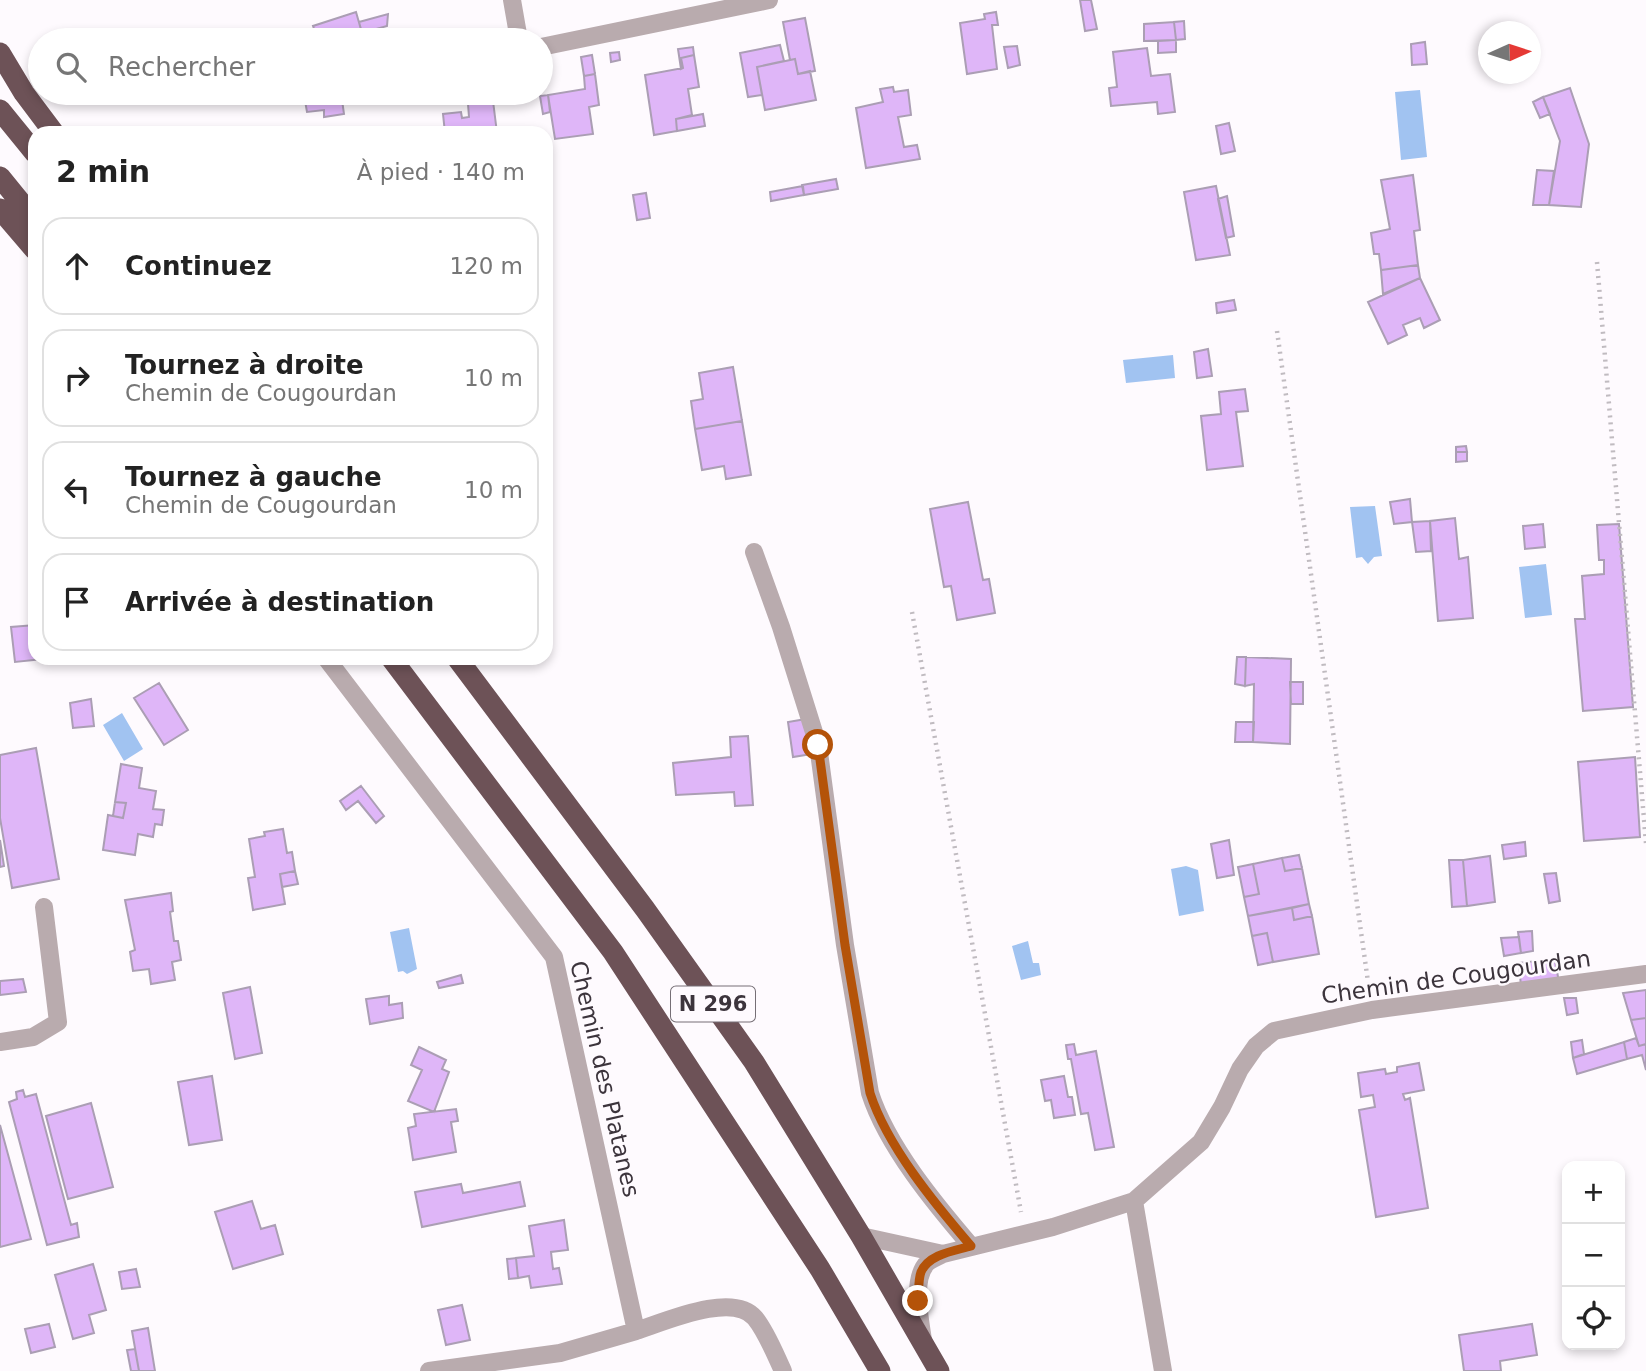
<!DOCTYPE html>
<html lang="fr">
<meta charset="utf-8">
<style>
body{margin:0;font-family:"DejaVu Sans",sans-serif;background:#f6f6f6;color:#222}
.controls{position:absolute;right:21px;bottom:21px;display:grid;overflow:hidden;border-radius:14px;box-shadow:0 4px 10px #0003}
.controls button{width:63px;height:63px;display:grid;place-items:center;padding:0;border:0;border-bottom:2px solid #e0e0e0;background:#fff;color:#222;font:35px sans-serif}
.compass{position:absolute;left:1478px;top:21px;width:63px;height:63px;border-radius:50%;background:#fff;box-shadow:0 4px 10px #0003;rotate:87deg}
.stop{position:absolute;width:21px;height:21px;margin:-16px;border:5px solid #b45309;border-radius:50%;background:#fff}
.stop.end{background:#b45309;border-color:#fff;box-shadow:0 2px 7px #0008}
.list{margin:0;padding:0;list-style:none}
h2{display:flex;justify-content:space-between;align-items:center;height:91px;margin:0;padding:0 28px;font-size:30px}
h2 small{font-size:23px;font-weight:400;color:#767676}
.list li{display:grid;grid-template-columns:46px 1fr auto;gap:21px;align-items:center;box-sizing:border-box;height:98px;margin:0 14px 14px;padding:0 14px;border:2px solid #e0e0e0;border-radius:21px}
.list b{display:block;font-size:26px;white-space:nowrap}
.list p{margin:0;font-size:23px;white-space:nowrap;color:#767676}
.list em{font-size:23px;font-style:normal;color:#767676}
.icon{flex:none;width:38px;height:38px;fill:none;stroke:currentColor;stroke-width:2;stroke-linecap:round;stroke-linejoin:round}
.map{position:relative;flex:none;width:1646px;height:1371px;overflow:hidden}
.search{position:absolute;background:#fff;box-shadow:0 4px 10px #0003;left:28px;top:28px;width:525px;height:77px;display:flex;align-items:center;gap:18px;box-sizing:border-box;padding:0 24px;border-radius:38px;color:#767676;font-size:26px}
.panel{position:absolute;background:#fff;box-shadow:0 4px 10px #0003;left:28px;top:126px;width:525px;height:539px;border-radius:21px}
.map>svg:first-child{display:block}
.water{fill:#a1c3f1}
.building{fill:#dfb6f8;stroke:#ab9eb4;stroke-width:2}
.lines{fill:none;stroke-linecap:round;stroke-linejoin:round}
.path{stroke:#c0bbc0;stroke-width:4.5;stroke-dasharray:2 5;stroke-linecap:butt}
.minor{stroke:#b9abae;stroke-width:18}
.highway{stroke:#6d5257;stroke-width:21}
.route{stroke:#b45309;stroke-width:9}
.labels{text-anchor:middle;stroke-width:5;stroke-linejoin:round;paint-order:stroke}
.shield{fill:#fefafe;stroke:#766f76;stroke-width:2}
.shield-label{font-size:21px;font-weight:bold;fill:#3c343c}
.street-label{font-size:23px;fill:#3c343c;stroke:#fefafe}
</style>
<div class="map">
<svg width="1646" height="1371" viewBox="0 0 1646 1371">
<rect width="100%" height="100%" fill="#fefafe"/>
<path class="water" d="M1420,90L1427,157L1401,160L1395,92Z
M1173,355L1175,378L1126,383L1123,360Z
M1375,506L1382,556L1374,557L1368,564L1362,557L1356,558L1350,507Z
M1546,564L1552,615L1525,618L1519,567Z
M122,713L143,749L124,761L103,725Z
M1186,866L1198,870L1204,911L1179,916L1171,869Z
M409,928L417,969L407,974L403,971L398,972L390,932Z
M1028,941L1033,963H1039L1041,975L1021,980L1012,946Z"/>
<path class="building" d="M1080,0H1091L1097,29L1085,31Z
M356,12L362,33L340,40H318L313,26Z
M996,12L998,25H992L997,69L967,74L960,23L985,19L984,14Z
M388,14L387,26L362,33L359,22Z
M805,18L815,71L798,74L795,59L790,60L783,22Z
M1184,21L1185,39L1176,40L1174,22Z
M1174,22L1176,40L1144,41V24Z
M1176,40V52L1158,53V41Z
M1425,42L1427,64L1412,65L1411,44Z
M780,45L784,61L757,67L762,95L748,97L740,53Z
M1017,46L1020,65L1008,68L1004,47Z
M693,47L694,55L681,58L683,68L681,69L678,49Z
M1147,48L1151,76L1170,74L1175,112L1158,114L1157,102L1111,106L1109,88L1117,87L1113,52Z
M619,52L620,60L611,62L610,53Z
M592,55L595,74L584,76L581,57Z
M694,55L699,87L688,89L692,115L676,119L677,131L654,135L645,75L683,68L681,58Z
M795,59L798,74L810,71L816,100L765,110L757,67Z
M595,74L599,105L589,107L593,134L555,139L548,95L585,89L584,76Z
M893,87L894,92L908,90L911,115L898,117L904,147L917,145L920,159L866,168L856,108L883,102L880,89Z
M1570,88L1589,144L1581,207L1549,205L1560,141L1543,97Z
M321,93H341L344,114L324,117V110L307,112L304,95Z
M480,93H492L497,133H445L443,114L461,112L462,118L469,117L468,104L481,103Z
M548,95L550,112L543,114L540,96Z
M1543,97L1550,114L1540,118L1533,102Z
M703,114L705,126L677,131L676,119Z
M1229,123L1235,151L1221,154L1216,126Z
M350,129L351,133H324V131Z
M1537,170L1554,171L1549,205H1533Z
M1413,175L1420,230L1414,231L1418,265L1381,270L1379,254H1374L1371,233L1390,229L1381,180Z
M836,179L838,189L804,195L802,185Z
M803,186L804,195L771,201L770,192Z
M1216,186L1230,255L1196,260L1184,192Z
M646,193L650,218L637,220L633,195Z
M1227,196L1234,236L1226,238L1218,199Z
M1418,265L1420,278L1383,294L1381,270Z
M1420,278L1440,320L1424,328L1420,318L1403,325L1407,335L1388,344L1368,302Z
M1234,300L1236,310L1217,313L1216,303Z
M1208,349L1212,376L1197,378L1194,352Z
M733,367L742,421L695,429L691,401L703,399L699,373Z
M1245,389L1248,411L1236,412L1243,466L1207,470L1201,416L1221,414L1219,392Z
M742,421L751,475L726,479L724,466L702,470L695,429Z
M1466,446L1467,452H1456V447Z
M1456,452H1467V461L1456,462Z
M1410,499L1412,522L1394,524L1390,502Z
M968,502L983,580L989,579L995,613L957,620L951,586L944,587L930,509Z
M1455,518L1459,559L1468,557L1473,618L1438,621L1430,521Z
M1430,521L1431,551L1416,552L1412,522Z
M1543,524L1545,547L1525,549L1523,526Z
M1619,524L1633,707L1583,711L1575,619H1585L1582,576L1604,574V560H1599L1597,525Z
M35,625V658H53L15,662L11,627Z
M1237,657H1246L1245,686L1235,684Z
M1246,657L1291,659L1290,744L1253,742L1254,684L1245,686Z
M1290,682H1303V704H1291Z
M159,683L188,730L164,745L134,698Z
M91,699L94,726L73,728L70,703Z
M806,719L812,754L793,757L788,722Z
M1236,722H1254L1253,742H1235Z
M748,736L753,805L735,806L734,792L676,795L673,763L731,757L730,737Z
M36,748L59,879L12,888L0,818V755Z
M1635,757L1640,837L1584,841L1578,762Z
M121,764L142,768L139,788L156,791L153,809L164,810L162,825L155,824L153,837L138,834L135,855L103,850L108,815L123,818L126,803L115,802Z
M361,786L384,816L376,823L358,801L346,810L340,801Z
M115,802L126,803L123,818L113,816Z
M283,829L287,853L292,852L295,871L280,874L285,904L253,910L248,878L255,877L249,839L265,836L264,832Z
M0,840L4,866L0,867Z
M1229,840L1234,875L1217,878L1211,844Z
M1525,842L1526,856L1504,859L1502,845Z
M1299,855L1302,868L1285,871L1282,858Z
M1490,856L1495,902L1467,906L1463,860Z
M1282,858L1285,871L1302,868L1309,904L1248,916L1244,897L1259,894L1253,864Z
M1449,860H1463L1467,906L1452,907Z
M1253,864L1259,894L1244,897L1238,867Z
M295,871L298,884L282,887L280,874Z
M1556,873L1560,901L1549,903L1544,874Z
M171,893L173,911L170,912L174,941H178L181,960L172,962L175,980L151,984L149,969L133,971L130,952L135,950L125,900Z
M1309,904L1312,916L1294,920L1292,908Z
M1292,908L1294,920L1312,916L1319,954L1273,962L1267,933L1252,936L1248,916Z
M1532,931L1533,951L1521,953L1518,932Z
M1267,933L1273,962L1258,965L1252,936Z
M1519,937L1521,953L1504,956L1501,938Z
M1555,959L1558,977L1551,984L1521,987L1519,963Z
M461,975L463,983L439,988L437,982Z
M23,979L26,992L0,995V981Z
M250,987L262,1053L235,1059L223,993Z
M1646,990V1018L1631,1020L1623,993Z
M389,996V1005L402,1003L403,1018L370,1024L366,999Z
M1564,998H1576L1578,1013L1567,1015Z
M1646,1018V1044L1639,1046L1631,1020Z
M1636,1038L1639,1046L1646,1044V1070L1642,1055L1627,1059L1624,1042Z
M1582,1040L1584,1054L1573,1058L1571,1042Z
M1624,1042L1627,1059L1577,1074L1573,1058Z
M1074,1044L1076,1055L1096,1051L1114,1147L1095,1150L1088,1113L1081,1114L1071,1059H1068L1066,1045Z
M419,1047L446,1060L442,1069L449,1072L434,1112L408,1101L422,1070L411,1065Z
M1419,1063L1424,1090L1403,1094L1405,1100L1410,1098L1428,1208L1376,1217L1359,1110L1375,1107L1373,1095L1361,1097L1358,1073L1385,1069L1386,1074L1397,1072V1067Z
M212,1076L222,1140L189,1145L178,1082Z
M1064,1076L1068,1097H1072L1075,1115L1054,1118L1051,1100L1045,1101L1041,1080Z
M23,1090L25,1097L36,1094L71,1225L77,1223L79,1237L47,1245L9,1102L17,1099L16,1092Z
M91,1103L113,1187L68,1199L46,1116Z
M456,1109L458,1121L451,1122L456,1152L413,1160L408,1128L416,1126L414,1114Z
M0,1125L31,1239L0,1247Z
M520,1182L525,1206L422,1227L415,1192L461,1184L463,1193Z
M252,1201L261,1229L275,1225L283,1254L233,1269L215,1212Z
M564,1220L568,1250L551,1252L553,1269L559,1268L562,1284L531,1288L529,1276L518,1278L516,1258L534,1256L529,1226Z
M516,1258L518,1278L509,1279L507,1259Z
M93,1264L106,1310L89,1315L94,1333L73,1339L55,1275Z
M136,1269L140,1287L122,1289L119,1272Z
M462,1305L470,1340L446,1345L438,1310Z
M49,1324L55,1347L31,1353L25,1329Z
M1532,1324L1537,1355L1500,1361L1501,1371H1464L1459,1335Z
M148,1328L155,1371H139L132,1331Z
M135,1349L139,1371H131L127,1350Z"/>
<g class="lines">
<path class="path" d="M1597,262L1646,843
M1277,331L1369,989
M912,612L1021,1212"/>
<path class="minor" d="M512,0L519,40
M541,47L769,0
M754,552L781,627L818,745L845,945L870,1093C887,1146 935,1204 971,1246
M326,658L554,957L636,1331L560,1353L429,1371
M0,1042L33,1037L58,1022L44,907
M1134,1201L1163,1371
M861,1236L943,1254
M636,1331C664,1322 733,1291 755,1318C767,1333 775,1354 783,1371
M923,1340C920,1319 911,1278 928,1262C932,1259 939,1256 943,1254L1053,1227L1134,1201L1201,1142L1222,1107L1240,1069L1256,1046L1274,1031L1372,1010L1646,974"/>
<path class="highway" d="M0,53L24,93L54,133
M0,110L35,153
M0,177L35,220
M0,209L35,250
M391,658L613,952L820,1269L880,1371
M457,658L645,909L754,1062L861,1236L939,1371"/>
</g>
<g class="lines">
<path class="route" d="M818,745L845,945L870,1093C887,1146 935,1204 971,1246C954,1251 929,1254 921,1272C918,1280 919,1292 918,1301"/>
</g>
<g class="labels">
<rect class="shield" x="671" y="986.5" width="84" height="35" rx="5"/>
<g class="shield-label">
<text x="713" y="1011">N 296</text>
</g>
<g class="street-label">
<text transform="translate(1456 977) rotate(-8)" y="8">Chemin de Cougourdan</text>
<text transform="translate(605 1079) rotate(77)" y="8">Chemin des Platanes</text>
</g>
</g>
</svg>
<div class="controls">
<button>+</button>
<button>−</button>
<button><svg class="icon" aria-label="locate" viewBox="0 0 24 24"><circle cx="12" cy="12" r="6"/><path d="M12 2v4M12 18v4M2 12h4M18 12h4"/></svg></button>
</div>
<svg class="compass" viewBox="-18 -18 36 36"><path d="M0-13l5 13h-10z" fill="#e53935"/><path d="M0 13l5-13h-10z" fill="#767676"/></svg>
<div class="stop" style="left:818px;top:745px"></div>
<div class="stop end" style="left:918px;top:1301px"></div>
<div class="search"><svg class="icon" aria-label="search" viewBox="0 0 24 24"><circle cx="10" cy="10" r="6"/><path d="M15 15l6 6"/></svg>Rechercher</div>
<section class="panel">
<h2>2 min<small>À pied · 140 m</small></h2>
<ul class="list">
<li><svg class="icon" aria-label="ahead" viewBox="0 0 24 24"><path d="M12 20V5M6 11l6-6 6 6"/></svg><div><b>Continuez</b></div><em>120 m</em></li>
<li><svg class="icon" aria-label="right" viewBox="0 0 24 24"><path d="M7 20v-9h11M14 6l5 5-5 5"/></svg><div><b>Tournez à droite</b><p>Chemin de Cougourdan</p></div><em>10 m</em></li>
<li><svg class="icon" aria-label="left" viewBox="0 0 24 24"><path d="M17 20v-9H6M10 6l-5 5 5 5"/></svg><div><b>Tournez à gauche</b><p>Chemin de Cougourdan</p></div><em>10 m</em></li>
<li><svg class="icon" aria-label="arrive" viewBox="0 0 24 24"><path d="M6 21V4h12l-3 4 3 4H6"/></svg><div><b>Arrivée à destination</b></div></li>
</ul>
</section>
</div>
